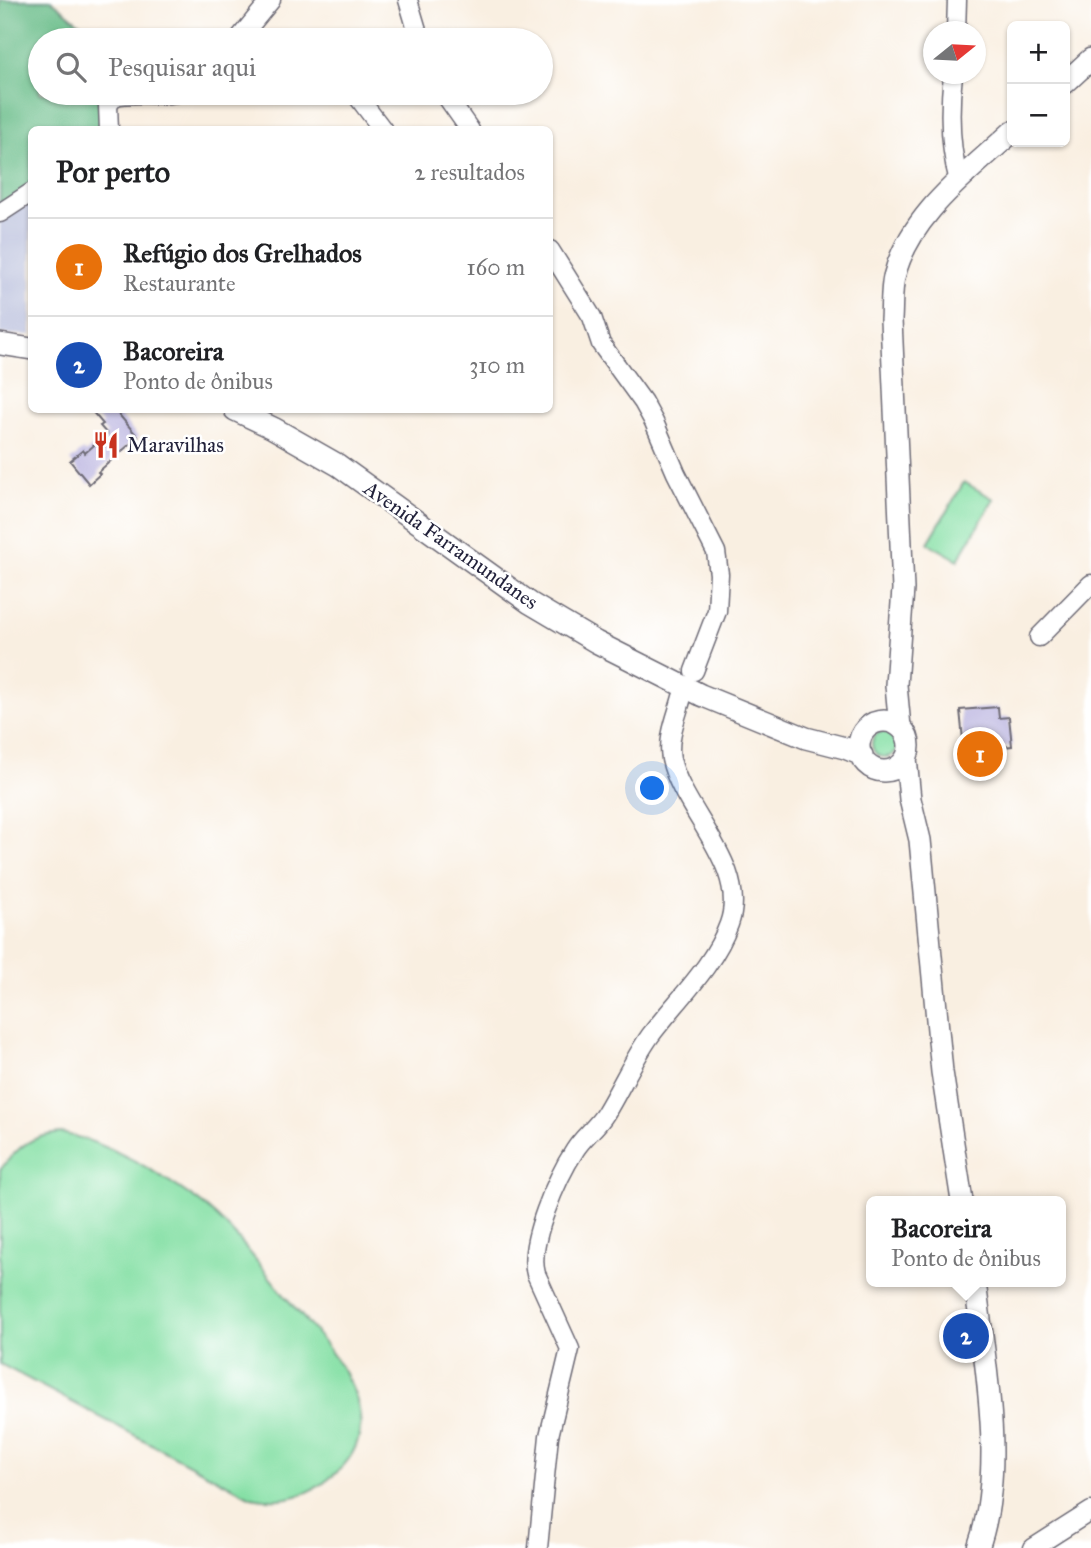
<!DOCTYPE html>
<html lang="pt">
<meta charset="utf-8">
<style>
body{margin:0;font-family:"IM FELL Great Primer",serif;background:#f2f2f2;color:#202124}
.controls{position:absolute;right:21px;top:21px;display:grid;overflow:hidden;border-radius:10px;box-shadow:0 2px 5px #0004}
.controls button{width:63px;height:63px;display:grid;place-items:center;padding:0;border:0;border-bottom:2px solid #e0e0e0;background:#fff;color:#202124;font:35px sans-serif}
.compass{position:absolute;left:923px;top:21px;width:63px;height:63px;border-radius:50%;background:#fff;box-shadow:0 2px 5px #0004;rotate:72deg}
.you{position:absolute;left:653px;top:789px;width:24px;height:24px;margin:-18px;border:5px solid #fff;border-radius:50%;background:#1a73e8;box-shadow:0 0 0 10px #1a73e833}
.badge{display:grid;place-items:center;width:46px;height:46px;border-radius:50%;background:#c8321e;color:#fff;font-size:23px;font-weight:700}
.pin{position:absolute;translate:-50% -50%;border:4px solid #fff;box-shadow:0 2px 7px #0006}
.popup{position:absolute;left:866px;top:1196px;width:200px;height:91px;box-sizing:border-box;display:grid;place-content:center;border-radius:10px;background:#fff;filter:drop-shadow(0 2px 5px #0005);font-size:23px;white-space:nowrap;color:#757577}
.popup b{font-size:26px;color:#202124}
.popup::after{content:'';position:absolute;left:50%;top:100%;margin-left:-14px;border:14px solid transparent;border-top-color:#fff}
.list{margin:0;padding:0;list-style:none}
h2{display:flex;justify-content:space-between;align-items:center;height:91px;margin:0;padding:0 28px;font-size:30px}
h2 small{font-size:23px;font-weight:400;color:#757577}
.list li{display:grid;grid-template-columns:46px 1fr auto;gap:21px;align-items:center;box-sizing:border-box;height:98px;padding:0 28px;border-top:2px solid #e0e0e0}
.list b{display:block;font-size:26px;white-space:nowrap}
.list p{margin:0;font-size:23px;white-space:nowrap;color:#757577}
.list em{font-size:23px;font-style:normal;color:#757577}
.icon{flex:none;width:38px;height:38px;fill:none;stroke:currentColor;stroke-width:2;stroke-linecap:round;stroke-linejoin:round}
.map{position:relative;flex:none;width:1091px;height:1548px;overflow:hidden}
.search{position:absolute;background:#fff;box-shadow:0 2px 5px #0004;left:28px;top:28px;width:525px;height:77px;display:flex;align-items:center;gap:18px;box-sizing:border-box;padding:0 24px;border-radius:38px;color:#757577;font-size:26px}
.panel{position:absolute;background:#fff;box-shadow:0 2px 5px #0004;left:28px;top:126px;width:525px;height:287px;border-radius:10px}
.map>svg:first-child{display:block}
.industrial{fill:#bdc3de}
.green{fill:#86e0a6;stroke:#548170;stroke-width:2}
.forest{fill:#6cbe8b;stroke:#477063;stroke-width:2}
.building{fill:#bbb5e0}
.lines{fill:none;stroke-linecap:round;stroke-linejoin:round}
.minor-casing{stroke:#6d6a75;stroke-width:21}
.major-casing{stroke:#6d6a75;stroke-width:24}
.minor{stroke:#fff;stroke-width:18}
.major{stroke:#fff;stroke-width:21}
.labels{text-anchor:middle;stroke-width:5;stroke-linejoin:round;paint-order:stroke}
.poi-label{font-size:21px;fill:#22223b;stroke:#fff;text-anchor:start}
.street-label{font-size:21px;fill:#22223b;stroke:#fff}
</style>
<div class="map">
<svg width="1091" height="1548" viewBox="0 0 1091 1548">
<rect width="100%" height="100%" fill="#fff"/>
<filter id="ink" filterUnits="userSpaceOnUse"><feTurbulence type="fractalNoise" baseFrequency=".0143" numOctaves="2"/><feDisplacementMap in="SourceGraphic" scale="14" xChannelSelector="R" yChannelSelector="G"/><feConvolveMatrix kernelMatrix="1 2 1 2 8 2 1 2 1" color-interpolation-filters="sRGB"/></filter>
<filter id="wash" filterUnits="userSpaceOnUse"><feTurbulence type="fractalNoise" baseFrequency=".00686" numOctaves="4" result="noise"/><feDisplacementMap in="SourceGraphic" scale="28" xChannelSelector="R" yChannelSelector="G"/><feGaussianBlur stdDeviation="1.57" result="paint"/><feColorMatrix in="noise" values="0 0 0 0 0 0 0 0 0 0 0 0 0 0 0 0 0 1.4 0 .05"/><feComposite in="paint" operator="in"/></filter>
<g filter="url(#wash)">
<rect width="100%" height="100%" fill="#f9efe1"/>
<path class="industrial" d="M31,198V335L0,334V219Z"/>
<path class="green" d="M964,482L994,499L958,560L928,543Z
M872 744a13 13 0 1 1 26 0a13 13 0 1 1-26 0Z
M61,1133C111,1143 157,1172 198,1201C233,1227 257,1262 284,1295C325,1344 404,1421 330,1478C307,1497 280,1503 251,1497L0,1364V1170C19,1146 30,1136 61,1133Z"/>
<path class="forest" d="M0,0H51L98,38V40H40V93H106L100,108L103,129L32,130L31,186L0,208Z"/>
<g id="blocks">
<path class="building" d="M91,410H115L138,437L98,472L100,474L89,484L70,461L83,450L85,453L107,434L100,426L103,424Z
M998,707L999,718L1009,717L1012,746L1002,747L1003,756L965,760L960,710Z"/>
</g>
</g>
<g filter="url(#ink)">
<use href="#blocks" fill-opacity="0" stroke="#6d6a75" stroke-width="2"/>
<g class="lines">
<defs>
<path id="minor" d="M408,0L420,40
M956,32L957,0
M238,40L271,0
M953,74C949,110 949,146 959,181
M355,93L383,130
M444,93L470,130
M109,130L108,105L115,96C136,91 156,97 177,93
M0,213L32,192
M550,250L592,317L601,344L643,402L654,422L676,473L716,552L719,574L717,611L694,671
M1039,637L1091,584
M538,1548L549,1436L570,1349L536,1274C527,1244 558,1176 575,1150C583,1137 597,1127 605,1114C621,1088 633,1060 650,1036C677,1000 714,966 729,924C750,867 682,811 671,759C667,738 677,716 682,697
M1033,1548L1091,1511"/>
<path id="major" d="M1065,83L1091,59
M0,344L32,349
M235,410L273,428L338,465L530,603L596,642L701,695L806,738L845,748L862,755
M859 746a25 25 0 1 1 50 0a25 25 0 1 1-50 0Z
M900,727L896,685L903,589L891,320C892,306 891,290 894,277C909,215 968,173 1012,132
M906,758L910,799L920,840L942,1072L962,1201
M975,1282C985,1363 1006,1470 978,1548"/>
</defs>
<use href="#minor" class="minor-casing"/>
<use href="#major" class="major-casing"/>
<use href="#minor" class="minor"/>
<use href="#major" class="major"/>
</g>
</g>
<defs>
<symbol id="restaurant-bare" viewBox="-9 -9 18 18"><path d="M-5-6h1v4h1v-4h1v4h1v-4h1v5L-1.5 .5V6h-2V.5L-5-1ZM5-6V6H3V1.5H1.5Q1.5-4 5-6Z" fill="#c8321e" stroke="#fff" stroke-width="2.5" paint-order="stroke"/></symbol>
</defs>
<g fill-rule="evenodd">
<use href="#restaurant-bare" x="87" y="426" width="38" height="38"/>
</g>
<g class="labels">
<g class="poi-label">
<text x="127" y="452">Maravilhas</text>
</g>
<g class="street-label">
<text transform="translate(451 545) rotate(35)" y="7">Avenida Farramundanes</text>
</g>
</g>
</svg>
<div class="controls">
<button>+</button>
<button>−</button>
</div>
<svg class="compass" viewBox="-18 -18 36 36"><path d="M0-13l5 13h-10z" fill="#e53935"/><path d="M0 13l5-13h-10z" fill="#757577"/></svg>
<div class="you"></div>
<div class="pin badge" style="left:980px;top:754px;background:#e8710a">1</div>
<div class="pin badge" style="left:966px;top:1336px;background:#1a4fb4">2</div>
<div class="popup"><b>Bacoreira</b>Ponto de ônibus</div>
<div class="search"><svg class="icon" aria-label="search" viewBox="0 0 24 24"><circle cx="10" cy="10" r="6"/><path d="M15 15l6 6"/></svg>Pesquisar aqui</div>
<section class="panel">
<h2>Por perto<small>2 resultados</small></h2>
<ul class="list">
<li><span class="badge" style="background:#e8710a">1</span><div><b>Refúgio dos Grelhados</b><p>Restaurante</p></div><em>160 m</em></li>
<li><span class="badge" style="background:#1a4fb4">2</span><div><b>Bacoreira</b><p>Ponto de ônibus</p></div><em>310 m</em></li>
</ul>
</section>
</div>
